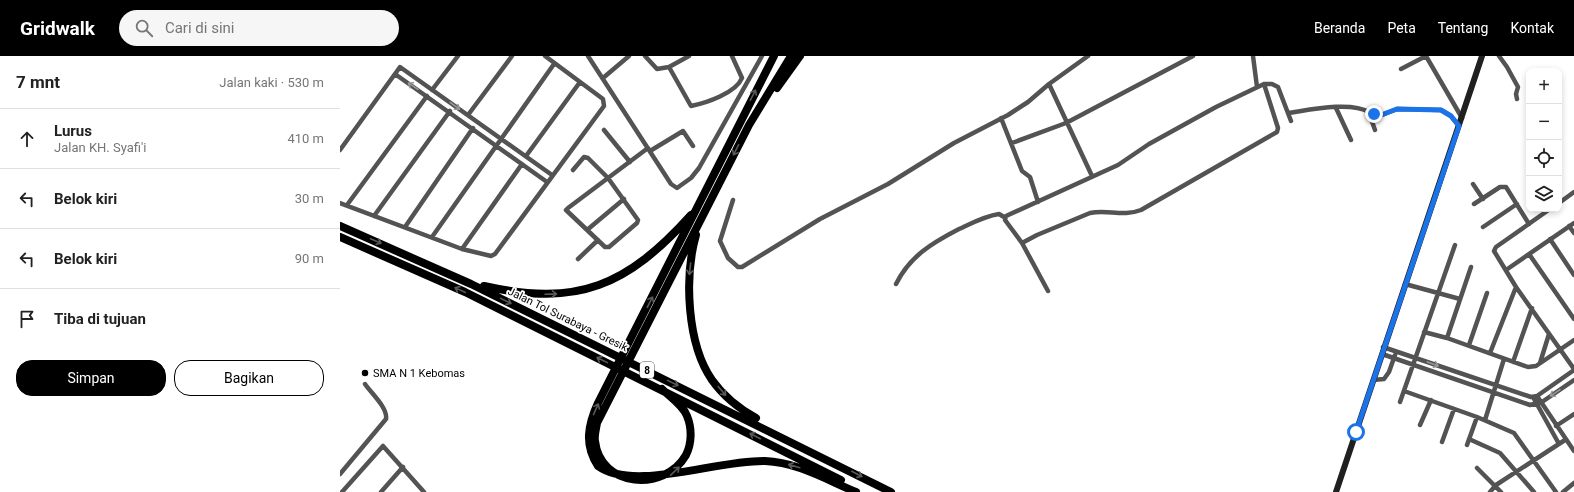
<!DOCTYPE html>
<html lang="id">
<meta charset="utf-8">
<style>
body{margin:0;font-family:Roboto,sans-serif;background:#f6f6f6;color:#222}
.controls{position:absolute;right:12px;top:12px;display:grid;overflow:hidden;border-radius:8px;box-shadow:0 2px 6px #0003}
.controls button{width:36px;height:36px;display:grid;place-items:center;padding:0;border:0;border-bottom:1px solid #e0e0e0;background:#fff;color:#222;font:20px sans-serif}
.stop{position:absolute;width:12px;height:12px;margin:-9px;border:3px solid #1a73e8;border-radius:50%;background:#fff}
.stop.end{background:#1a73e8;border-color:#fff;box-shadow:0 1px 4px #0008}
.list{margin:0;padding:0;list-style:none}
h2{display:flex;justify-content:space-between;align-items:center;height:52px;margin:0;padding:0 16px;font-size:17px}
h2 small{font-size:13px;font-weight:400;color:#767676}
.list li{display:grid;grid-template-columns:26px 1fr auto;gap:12px;align-items:center;box-sizing:border-box;height:60px;padding:0 16px;border-top:1px solid #e0e0e0}
.list b{display:block;font-size:15px;white-space:nowrap}
.list p{margin:0;font-size:13px;white-space:nowrap;color:#767676}
.list em{font-size:13px;font-style:normal;color:#767676}
.actions{display:flex;gap:8px;padding:12px 16px}
.actions a{flex:1;padding:9px 0;border:1px solid #000;border-radius:16px;text-align:center;font-size:14px;color:#000}
.actions .main{background:#000;color:#fff}
.icon{flex:none;width:22px;height:22px;fill:none;stroke:currentColor;stroke-width:2;stroke-linecap:round;stroke-linejoin:round}
.map{position:relative;flex:none;width:1234px;height:436px;overflow:hidden}
header{display:flex;align-items:center;gap:24px;box-sizing:border-box;height:56px;padding:0 20px;background:#000;color:#fff}
header strong{font-size:19px}
nav{display:flex;gap:22px;margin-inline-start:auto;font-size:14px}
.search{width:280px;height:36px;background:#f6f6f6;display:flex;align-items:center;gap:10px;box-sizing:border-box;padding:0 14px;border-radius:22px;color:#767676;font-size:15px}
main{display:flex}
aside{flex:1;background:#fff}
.map>svg:first-child{display:block}
.lines{fill:none;stroke-linecap:round;stroke-linejoin:round}
.street{stroke:#535353;stroke-width:4.5}
.secondary{stroke:#202020;stroke-width:6}
.highway{stroke:#000;stroke-width:8}
.oneway{stroke:#989898}
.oneway2{stroke:#595959}
.route{stroke:#1a73e8;stroke-width:5}
.poi-dot{fill:#000;stroke:#fff;stroke-width:1.5}
.labels{text-anchor:middle;stroke-width:3.5;stroke-linejoin:round;paint-order:stroke}
.shield{fill:#fff;stroke:#4c4c4c;stroke-width:1}
.shield-label{font-size:10px;font-weight:bold;fill:#000}
.street-label{font-size:11px;fill:#000;stroke:#fff}
.poi-label{font-size:11px;fill:#000;stroke:#fff;text-anchor:start}
</style>
<header>
<strong>Gridwalk</strong>
<div class="search"><svg class="icon" aria-label="search" viewBox="0 0 24 24"><circle cx="10" cy="10" r="6"/><path d="M15 15l6 6"/></svg>Cari di sini</div>
<nav><a>Beranda</a><a>Peta</a><a>Tentang</a><a>Kontak</a></nav>
</header>
<main>
<aside>
<h2>7 mnt<small>Jalan kaki · 530 m</small></h2>
<ul class="list">
<li><svg class="icon" aria-label="ahead" viewBox="0 0 24 24"><path d="M12 20V5M6 11l6-6 6 6"/></svg><div><b>Lurus</b><p>Jalan KH. Syafi'i</p></div><em>410 m</em></li>
<li><svg class="icon" aria-label="left" viewBox="0 0 24 24"><path d="M17 20v-9H6M10 6l-5 5 5 5"/></svg><div><b>Belok kiri</b></div><em>30 m</em></li>
<li><svg class="icon" aria-label="left" viewBox="0 0 24 24"><path d="M17 20v-9H6M10 6l-5 5 5 5"/></svg><div><b>Belok kiri</b></div><em>90 m</em></li>
<li><svg class="icon" aria-label="arrive" viewBox="0 0 24 24"><path d="M6 21V4h12l-3 4 3 4H6"/></svg><div><b>Tiba di tujuan</b></div></li>
</ul>
<div class="actions"><a class="main">Simpan</a><a>Bagikan</a></div>
</aside>
<div class="map">
<svg width="1234" height="436" viewBox="0 0 1234 436">
<rect width="100%" height="100%" fill="#fff"/>
<g class="lines">
<path class="street" d="M248,0L331,128L337,132L351,122L359,112L422,0
M305,0L317,13L329,11L351,50C366,47 396,37 402,22L392,0
M913,0L917,31
M1086,0L1122,62
M1159,0L1167,11L1178,31L1176,38L1177,43
M329,11L349,0
M1061,13L1086,0
M55,18L207,126
M263,22L289,0
M709,28L748,0
M92,34L118,0
M996,52L1011,84
M1028 58a3 3 0 1 1 6 0a3 3 0 1 1-6 0Z
M948,57C969,54 1010,45 1029,56
M1034,58L1042,59L1057,53L1101,54L1111,60L1119,70
M128,59L172,0
M1030,60L1035,74
M661,62L682,115L690,121L698,146
M264,74L290,106
M672,87L726,67L853,0
M0,94L60,11L212,119
M310,95L343,75L353,90
M186,100L240,26
M233,114L244,101L248,102L268,122L298,164L297,167L269,191H265L226,154L228,152L308,92
M1133,128L1143,143
M393,144L380,185L388,202L398,211H402L480,163L548,128L614,87L668,59L688,46L709,28L752,120
M0,147L122,193L151,200L155,198L264,50L263,43L205,0
M1219,147L1234,136
M1134,148L1160,131H1166L1189,168
M7,149L87,40
M1210,153L1156,191L1154,195L1176,231L1234,313
M34,160L110,55
M1229,170L1234,177
M65,171L133,72
M1143,171L1177,148
M247,174L284,143
M92,181L214,8
M1210,183L1234,219
M682,187L697,179L750,157C767,153 783,161 801,154L937,76L938,72L924,28
M122,193L182,108
M1189,198L1234,263
M238,203L258,184
M1166,214L1234,167
M556,228C570,200 592,187 619,173C632,167 645,160 659,158L664,161
M1065,228L1120,243
M708,235L682,187L665,164L666,160L778,109L809,88L876,51L924,28H932L938,31L951,65
M1084,276L1107,282L1188,311L1196,310L1234,284
M1107,282L1131,211
M1129,289L1147,237
M1043,291L1191,341L1197,340L1234,314
M1150,297L1176,231
M1042,298L1190,349L1202,346L1234,324
M1173,306L1192,252
M1200,307L1209,278
M1033,324L1044,323L1049,316L1055,299
M1064,335L1137,361L1174,377L1216,436
M1197,340L1234,395
M1193,341L1219,388
M1060,346L1115,189
M1145,364L1164,303
M1080,369L1091,344
M1216,370L1234,358
M1129,383L1160,397L1194,436
M1102,386L1114,353
M1127,389L1137,361
M1137,412L1161,436
M0,418L46,363C48,352 31,337 25,328
M2,436L43,390L84,436
M41,436L63,411
M1150,436L1156,429L1225,384
M1223,436L1234,427"/>
<path class="secondary" d="M996,436L1142,0"/>
<path class="highway" d="M434,0L258,347C248,369 244,389 258,410C294,436 375,404 425,405C457,406 487,424 516,436
M437,32L460,0
M0,170L131,228L551,436
M356,179C344,221 347,288 372,324C384,341 398,352 416,362
M0,181L125,236L501,424
M144,230C238,251 287,230 351,159
M322,333C330,341 343,349 347,360C352,372 352,387 346,399C325,436 260,432 255,385C254,380 256,373 257,367L409,69L451,0"/>
</g>
<defs><path id="oneway-shaft" d="M-6 0H5M1.5-3L5.5 0L1.5 3" fill="none" stroke-width="1.6" stroke-linecap="round" stroke-linejoin="round"/></defs>
<g class="oneway">
<use href="#oneway-shaft" transform="translate(73 30) rotate(-146)"/>
<use href="#oneway-shaft" transform="translate(115 50) rotate(36)"/>
<use href="#oneway-shaft" transform="translate(1093 308) rotate(20)"/>
<use href="#oneway-shaft" transform="translate(1215 337) rotate(146)"/>
</g>
<g class="oneway2">
<use href="#oneway-shaft" transform="translate(413 39) rotate(-63)"/>
<use href="#oneway-shaft" transform="translate(396 94) rotate(117)"/>
<use href="#oneway-shaft" transform="translate(36 185) rotate(23)"/>
<use href="#oneway-shaft" transform="translate(350 213) rotate(96)"/>
<use href="#oneway-shaft" transform="translate(120 234) rotate(-155)"/>
<use href="#oneway-shaft" transform="translate(211 238) rotate(-2)"/>
<use href="#oneway-shaft" transform="translate(166 245) rotate(26)"/>
<use href="#oneway-shaft" transform="translate(310 246) rotate(-63)"/>
<use href="#oneway-shaft" transform="translate(262 304) rotate(-154)"/>
<use href="#oneway-shaft" transform="translate(333 327) rotate(26)"/>
<use href="#oneway-shaft" transform="translate(382 335) rotate(50)"/>
<use href="#oneway-shaft" transform="translate(256 353) rotate(-66)"/>
<use href="#oneway-shaft" transform="translate(415 380) rotate(-153)"/>
<use href="#oneway-shaft" transform="translate(454 410) rotate(-164)"/>
<use href="#oneway-shaft" transform="translate(335 415) rotate(-44)"/>
<use href="#oneway-shaft" transform="translate(517 418) rotate(27)"/>
</g>
<g class="lines">
<path class="route" d="M1016,376L1119,70L1111,60L1101,54L1057,53L1041,59L1034,58"/>
</g>
<circle class="poi-dot" cx="25" cy="317" r="4"/>
<g class="labels">
<rect class="shield" x="300" y="306" width="14" height="16" rx="3"/>
<g class="shield-label">
<text x="307" y="318">8</text>
</g>
<g class="street-label">
<text transform="translate(228 263) rotate(26)" y="4">Jalan Tol Surabaya - Gresik</text>
</g>
<g class="poi-label">
<text x="33" y="321">SMA N 1 Kebomas</text>
</g>
</g>
</svg>
<div class="controls">
<button>+</button>
<button>−</button>
<button><svg class="icon" aria-label="locate" viewBox="0 0 24 24"><circle cx="12" cy="12" r="6"/><path d="M12 2v4M12 18v4M2 12h4M18 12h4"/></svg></button>
<button><svg class="icon" aria-label="layers" viewBox="0 0 24 24"><path d="M12 4l9 5-9 5-9-5zM3 14l9 5 9-5"/></svg></button>
</div>
<div class="stop" style="left:1016px;top:376px"></div>
<div class="stop end" style="left:1034px;top:58px"></div>
</div>
</main>
